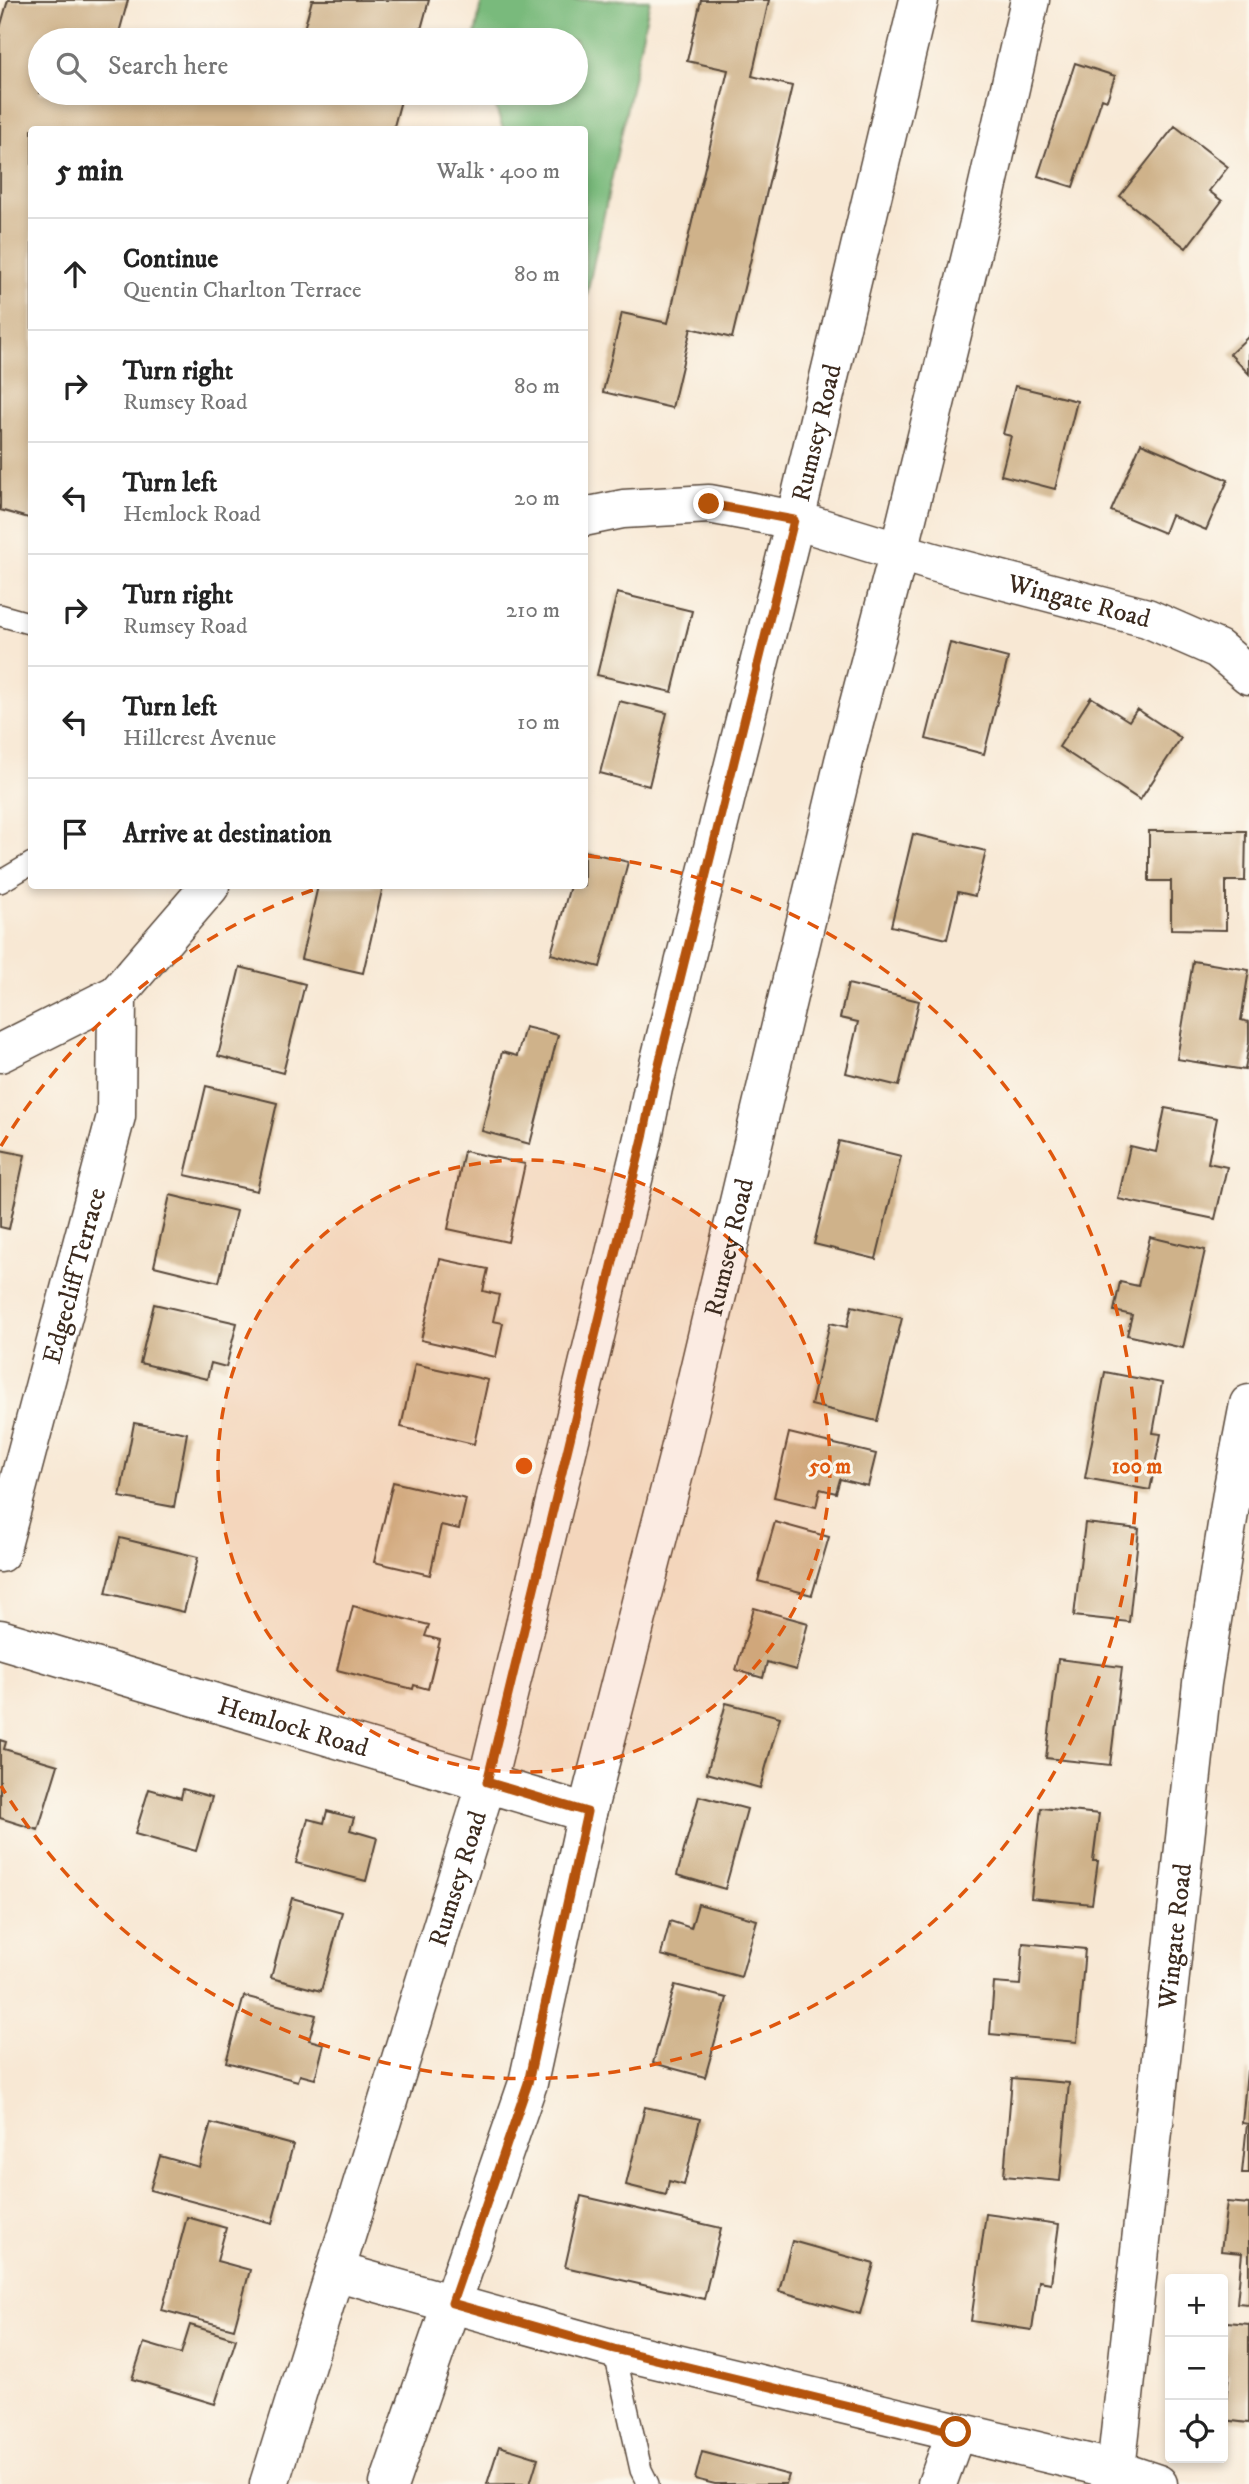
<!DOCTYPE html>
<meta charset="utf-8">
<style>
body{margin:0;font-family:"IM FELL DW Pica",serif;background:#f6f6f6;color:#222}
.controls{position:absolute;right:21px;bottom:21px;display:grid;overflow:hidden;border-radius:7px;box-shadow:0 4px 10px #0003}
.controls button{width:63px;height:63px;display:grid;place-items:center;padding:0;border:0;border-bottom:2px solid #e0e0e0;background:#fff;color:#222;font:35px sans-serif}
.stop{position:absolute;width:21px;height:21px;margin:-16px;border:5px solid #b45309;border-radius:50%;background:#fff}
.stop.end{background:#b45309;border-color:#fff;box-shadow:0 2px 7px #0008}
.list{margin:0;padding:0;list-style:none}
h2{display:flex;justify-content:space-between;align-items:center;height:91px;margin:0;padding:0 28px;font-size:30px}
h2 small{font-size:23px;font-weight:400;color:#767676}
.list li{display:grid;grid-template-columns:46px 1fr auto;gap:21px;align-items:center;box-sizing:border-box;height:112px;padding:0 28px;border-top:2px solid #e0e0e0}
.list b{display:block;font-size:26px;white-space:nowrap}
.list p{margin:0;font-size:23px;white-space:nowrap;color:#767676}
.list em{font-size:23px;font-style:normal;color:#767676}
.icon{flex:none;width:38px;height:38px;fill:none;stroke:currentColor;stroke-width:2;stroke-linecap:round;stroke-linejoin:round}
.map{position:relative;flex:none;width:1249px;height:2484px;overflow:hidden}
.search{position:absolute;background:#fff;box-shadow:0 4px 10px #0003;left:28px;top:28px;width:560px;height:77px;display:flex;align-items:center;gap:18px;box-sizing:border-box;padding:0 24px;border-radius:38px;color:#767676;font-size:26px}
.panel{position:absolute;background:#fff;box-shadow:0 4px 10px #0003;left:28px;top:126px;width:560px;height:763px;border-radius:7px}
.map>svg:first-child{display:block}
.forest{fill:#79ba7c;stroke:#5a724d;stroke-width:2}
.building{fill:#cfb28a}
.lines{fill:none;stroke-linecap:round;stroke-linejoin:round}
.service-casing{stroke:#574639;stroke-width:24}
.minor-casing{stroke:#574639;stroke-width:41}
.tertiary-casing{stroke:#574639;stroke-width:41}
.service{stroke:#fff;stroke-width:21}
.minor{stroke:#fff;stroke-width:38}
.tertiary{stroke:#fff;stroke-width:38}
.route{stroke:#b45309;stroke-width:9}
.ring{fill:none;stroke:#df570d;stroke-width:3.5;stroke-dasharray:12 9}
.labels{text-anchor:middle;stroke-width:6;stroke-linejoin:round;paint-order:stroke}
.street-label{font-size:26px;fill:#3b2a1e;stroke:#fbf7ec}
.centre{fill:#df570d;stroke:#fbf7ec;stroke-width:3.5}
.ring-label{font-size:21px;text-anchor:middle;font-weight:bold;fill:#df570d;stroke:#fbf7ec;stroke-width:6;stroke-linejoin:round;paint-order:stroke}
</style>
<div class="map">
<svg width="1249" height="2484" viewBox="0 0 1249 2484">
<rect width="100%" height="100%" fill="#fbf7ec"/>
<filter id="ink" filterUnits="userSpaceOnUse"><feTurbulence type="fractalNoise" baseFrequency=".0143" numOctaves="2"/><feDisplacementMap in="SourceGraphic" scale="14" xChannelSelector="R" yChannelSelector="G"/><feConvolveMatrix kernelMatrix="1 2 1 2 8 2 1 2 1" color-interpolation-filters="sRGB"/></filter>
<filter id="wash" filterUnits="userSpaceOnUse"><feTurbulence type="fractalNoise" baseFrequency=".00686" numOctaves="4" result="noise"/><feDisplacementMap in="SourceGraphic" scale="28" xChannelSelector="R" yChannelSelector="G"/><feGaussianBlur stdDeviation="1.57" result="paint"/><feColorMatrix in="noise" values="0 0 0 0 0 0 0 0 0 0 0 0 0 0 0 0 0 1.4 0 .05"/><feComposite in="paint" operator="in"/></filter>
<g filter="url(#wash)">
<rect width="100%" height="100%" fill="#f8e8d4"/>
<path class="forest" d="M482,0H650L585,303L584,130L503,129L491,93H576V40H474Z"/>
<g id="blocks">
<path class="building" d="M8,0H128L117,40H40V93H260L285,100L286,93H403L393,130H32V519L0,510V28Z
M312,0H429L418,40H301Z
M701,0H769L752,76L792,86L732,338L691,328L672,408L603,392L622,313L668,323L728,70L687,61Z
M1075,63L1115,76L1107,100L1102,98L1073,187L1038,176Z
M1175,126L1228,167L1209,191L1222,201L1186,248L1120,196Z
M1249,336V374L1230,354Z
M1015,386L1077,401L1055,489L1001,475L1011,436L1003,434Z
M1141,443L1228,480L1206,530L1171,515L1164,533L1111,511Z
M617,593L692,611L672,692L597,675Z
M950,643L1008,658L984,754L926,739Z
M1091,697L1129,721L1137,709L1181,738L1140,800L1059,747Z
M619,701L667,713L649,786L600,773Z
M1149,831H1246L1245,881H1226V930L1171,929V881H1149Z
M913,834L986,851L975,896L958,892L947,939L891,926Z
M584,851L628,862L600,967L551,954L570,886H584Z
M318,886H383L363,973L301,959Z
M1193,961L1249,970L1241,1020L1249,1022V1043L1245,1070L1177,1059Z
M240,967L305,984L283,1073L218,1056Z
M848,984L919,1001L899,1086L846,1073L858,1022L840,1018Z
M525,1027L558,1035L530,1144L482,1131L502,1052L517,1056Z
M206,1086L277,1103L257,1191L185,1175Z
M1165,1108L1217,1118L1208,1163L1227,1167L1215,1219L1118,1199L1130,1146L1156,1152Z
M839,1141L901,1156L876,1259L814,1244Z
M0,1150L25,1155L9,1229L0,1227Z
M464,1151L525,1164L508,1242L448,1229Z
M170,1195L236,1211L219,1282L154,1266Z
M1150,1237L1205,1250L1183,1348L1127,1335L1132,1315L1114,1311L1120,1282L1138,1286Z
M440,1259L488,1269L483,1291L499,1295L493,1321L503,1323L496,1357L421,1340Z
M154,1304L237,1323L226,1367L211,1363L207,1379L140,1363Z
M852,1306L902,1318L877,1421L811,1405L830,1323L847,1327Z
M415,1364L488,1380L474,1444L401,1427Z
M1105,1372L1162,1383L1153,1433L1161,1434L1150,1490L1085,1478Z
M134,1423L187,1433L174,1507L120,1497Z
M789,1433L876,1454L868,1486L840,1479L836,1493L820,1489L816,1507L774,1497Z
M393,1482L466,1499L459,1529L441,1525L430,1575L374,1562Z
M775,1522L829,1537L812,1595L758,1581Z
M1085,1523L1139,1529L1129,1622L1074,1616Z
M120,1538L198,1557L184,1612L106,1593Z
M353,1606L429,1625L425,1636L440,1640L428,1689L414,1685L413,1689L337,1670Z
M754,1608L808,1623L796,1670L767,1662L763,1678L736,1670Z
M1058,1659L1122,1667L1110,1765L1046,1758Z
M726,1703L780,1717L760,1788L707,1773Z
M0,1740L6,1742L4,1749L58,1765L38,1830L0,1818Z
M149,1789L181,1798L183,1789L212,1797L196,1851L135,1834Z
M699,1796L747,1809L725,1889L677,1875Z
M1041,1808L1099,1814L1093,1861H1098L1092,1904L1031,1898Z
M327,1811L354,1818L350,1830L377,1838L366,1881L296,1863L308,1819L324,1823Z
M292,1898L342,1912L321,1991L271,1978Z
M698,1904L757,1920L741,1977L661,1955L670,1921L691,1928Z
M1023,1943L1085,1949L1077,2042L990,2034L994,1983L1020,1985Z
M675,1985L727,1998L705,2077L653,2063Z
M244,1996L316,2015L309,2040L324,2044L315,2079L300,2075L298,2081L226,2062Z
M1247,2071H1249V2124L1242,2123Z
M1012,2078L1069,2083L1060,2181L1004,2176Z
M645,2107L700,2119L684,2185L669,2181L666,2195L626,2185Z
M211,2123L293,2145L272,2223L150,2190L160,2156L199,2167Z
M1247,2124H1249V2173H1242Z
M581,2196L721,2228L704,2299L565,2267Z
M1227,2202L1249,2204V2304L1237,2303L1242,2253L1221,2251Z
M986,2214L1059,2224L1051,2283L1039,2281L1032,2330L971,2321Z
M187,2217L226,2228L217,2261L250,2270L234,2329L162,2310Z
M792,2241L874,2264L860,2314L779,2291Z
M1227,2322L1249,2324V2423L1224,2420L1229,2374L1223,2373Z
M190,2325L236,2339L215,2404L132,2379L144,2343L181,2354Z
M499,2446L538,2458L530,2484H487Z
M702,2452L789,2475L786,2484H715L695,2479Z"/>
</g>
</g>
<g filter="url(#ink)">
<use href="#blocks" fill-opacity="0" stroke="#574639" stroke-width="2"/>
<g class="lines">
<defs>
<path id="service" d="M0,615L32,624
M0,882L32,863
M614,2349L641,2470L648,2484"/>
<g id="minor">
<path id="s1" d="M584,517L623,509L709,504L795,520L933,562L1147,618L1218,649L1249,675"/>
<path d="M0,1053L117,994L210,886"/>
<path id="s2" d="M0,1553L116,1116L117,994"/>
<path id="s3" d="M0,1639L587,1813"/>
<path d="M335,2271L614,2349L1116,2470L1158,2484"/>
<path id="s4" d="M1116,2470L1202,1683L1233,1487L1249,1404"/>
<path d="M937,2484L956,2432"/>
</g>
<g id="tertiary">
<path id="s5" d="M269,2484L487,1782L643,1138L653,1088L795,520L919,0"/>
<path id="s6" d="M389,2484L528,2083L587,1813L680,1450L844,761L899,551L981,215L1030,0"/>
</g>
</defs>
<use href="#service" class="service-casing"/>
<use href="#minor" class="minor-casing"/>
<use href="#tertiary" class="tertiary-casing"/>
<use href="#service" class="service"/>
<use href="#minor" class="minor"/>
<use href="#tertiary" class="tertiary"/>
</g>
</g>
<g class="lines" filter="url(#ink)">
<path class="route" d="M709,504L794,520L653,1088L643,1138L487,1782L587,1812L528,2083L452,2303L614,2349L956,2432"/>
</g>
<circle cx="524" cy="1466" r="306" fill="#df570d" fill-opacity=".12"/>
<g class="ring">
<circle cx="524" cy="1466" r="306"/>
<path d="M1 1146A613 613 0 0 1 324 886M588 856A613 613 0 1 1 1 1786"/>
</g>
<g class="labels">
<g class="street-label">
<text dy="9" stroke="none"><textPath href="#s5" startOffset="2124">Rumsey Road</textPath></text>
<text dy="9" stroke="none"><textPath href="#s1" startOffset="509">Wingate Road</textPath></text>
<text dy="9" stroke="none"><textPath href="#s6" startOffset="1284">Rumsey Road</textPath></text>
<text dy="9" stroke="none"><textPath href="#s2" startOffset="287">Edgecliff Terrace</textPath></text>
<text dy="9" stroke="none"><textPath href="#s3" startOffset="306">Hemlock Road</textPath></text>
<text dy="9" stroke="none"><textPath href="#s5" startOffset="634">Rumsey Road</textPath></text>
<text dy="9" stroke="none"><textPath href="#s4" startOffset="537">Wingate Road</textPath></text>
</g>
</g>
<circle cx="524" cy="1466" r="10" class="centre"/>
<g class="ring-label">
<text x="830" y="1473">50 m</text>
<text x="1137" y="1473">100 m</text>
</g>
</svg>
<div class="controls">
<button>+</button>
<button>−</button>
<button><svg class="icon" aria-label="locate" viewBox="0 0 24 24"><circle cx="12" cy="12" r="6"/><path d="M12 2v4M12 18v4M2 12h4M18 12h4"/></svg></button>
</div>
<div class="stop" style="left:956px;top:2432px"></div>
<div class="stop end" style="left:709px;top:504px"></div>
<div class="search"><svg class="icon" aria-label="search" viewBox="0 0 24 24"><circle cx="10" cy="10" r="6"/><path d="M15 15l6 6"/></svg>Search here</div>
<section class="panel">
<h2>5 min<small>Walk · 400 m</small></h2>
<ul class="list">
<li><svg class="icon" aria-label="ahead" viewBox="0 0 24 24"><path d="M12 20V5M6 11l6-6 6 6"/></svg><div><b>Continue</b><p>Quentin Charlton Terrace</p></div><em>80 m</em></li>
<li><svg class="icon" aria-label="right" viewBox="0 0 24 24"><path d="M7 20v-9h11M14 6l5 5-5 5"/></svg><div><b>Turn right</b><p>Rumsey Road</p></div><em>80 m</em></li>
<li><svg class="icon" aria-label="left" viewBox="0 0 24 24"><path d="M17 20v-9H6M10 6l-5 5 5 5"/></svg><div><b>Turn left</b><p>Hemlock Road</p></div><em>20 m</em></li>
<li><svg class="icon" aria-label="right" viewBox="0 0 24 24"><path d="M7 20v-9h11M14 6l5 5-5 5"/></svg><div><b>Turn right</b><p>Rumsey Road</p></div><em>210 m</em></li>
<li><svg class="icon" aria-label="left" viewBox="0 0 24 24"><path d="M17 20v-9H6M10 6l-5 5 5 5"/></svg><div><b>Turn left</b><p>Hillcrest Avenue</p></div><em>10 m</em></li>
<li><svg class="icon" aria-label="arrive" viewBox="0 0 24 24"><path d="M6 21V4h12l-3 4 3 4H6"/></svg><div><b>Arrive at destination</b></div></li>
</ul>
</section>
</div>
